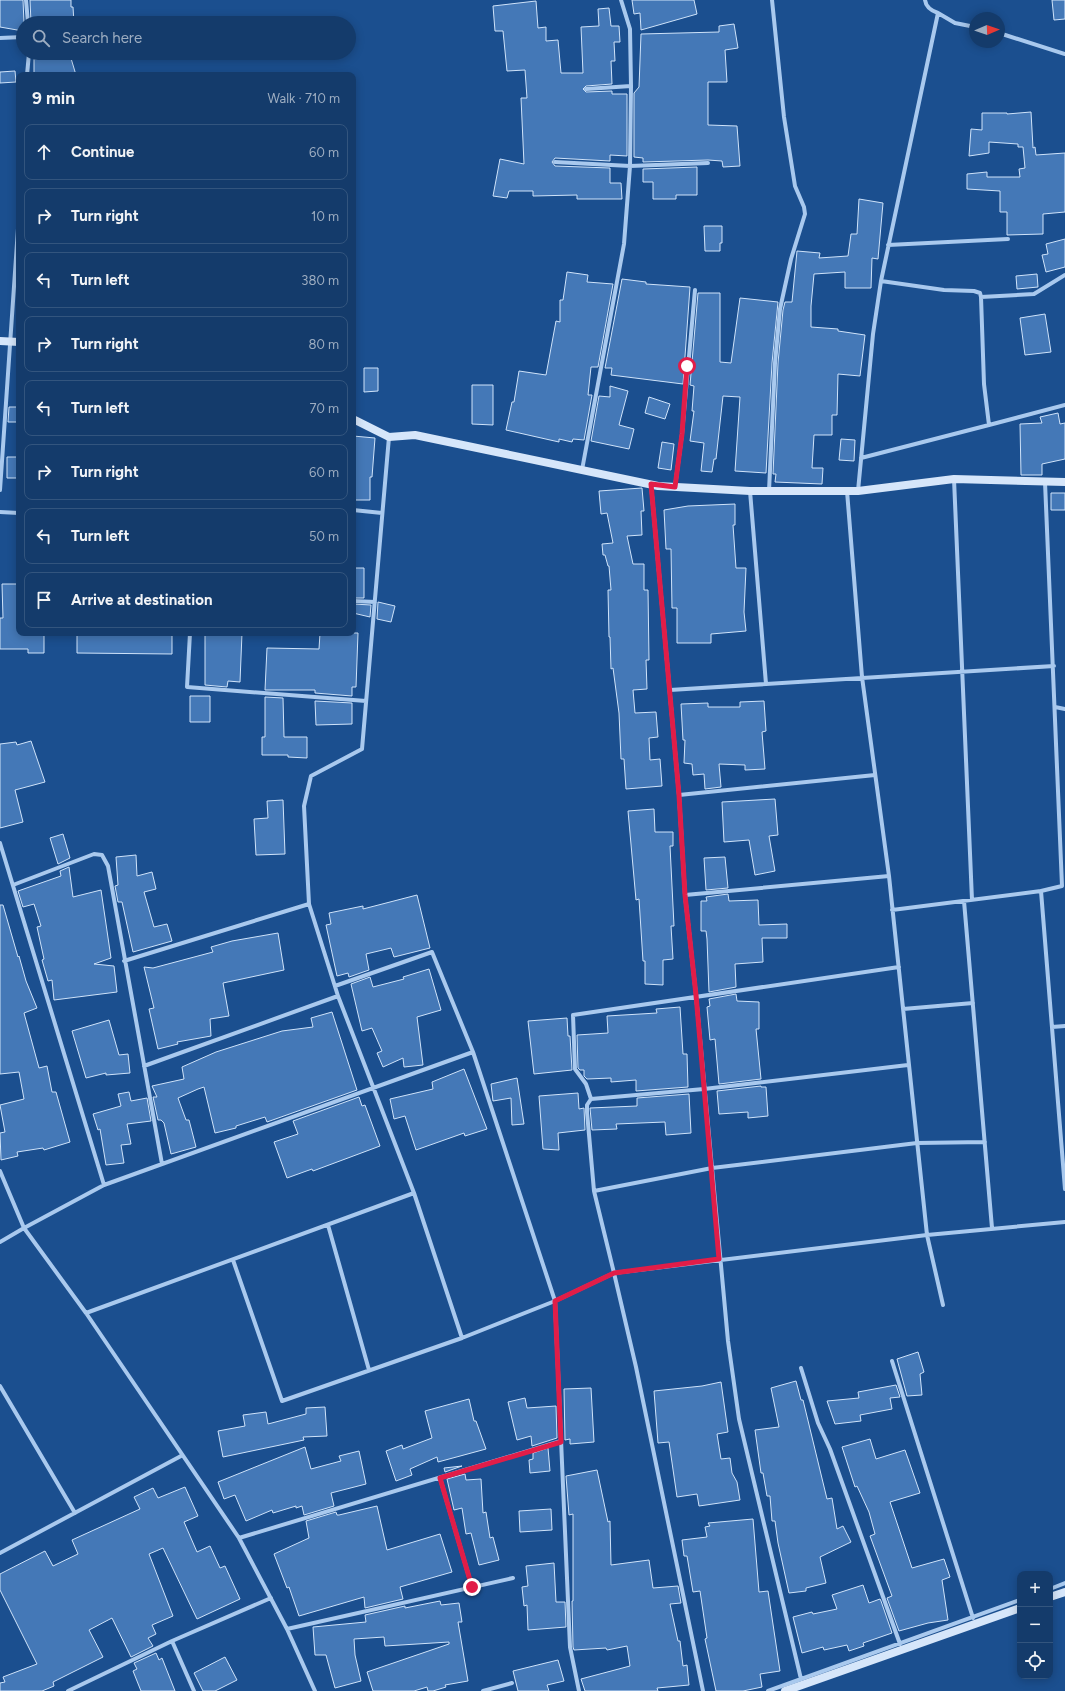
<!DOCTYPE html>
<meta charset="utf-8">
<style>
body{margin:0;font-family:Figtree,sans-serif;background:#1d4271;color:#f1f3f6}
.controls{position:absolute;right:12px;bottom:12px;display:grid;overflow:hidden;border-radius:8px;box-shadow:0 2px 10px #0003}
.controls button{width:36px;height:36px;display:grid;place-items:center;padding:0;border:0;border-bottom:1px solid #33557e;background:#143b6b;color:#f1f3f6;font:20px sans-serif}
.compass{position:absolute;left:969px;top:12px;width:36px;height:36px;border-radius:50%;background:#143b6b;box-shadow:0 2px 10px #0003;rotate:88deg}
.stop{position:absolute;width:12px;height:12px;margin:-9px;border:3px solid #e11d48;border-radius:50%;background:#fff}
.stop.end{background:#e11d48;border-color:#fff;box-shadow:0 1px 4px #0008}
.list{margin:0;padding:0;list-style:none}
h2{display:flex;justify-content:space-between;align-items:center;height:52px;margin:0;padding:0 16px;font-size:17px}
h2 small{font-size:13px;font-weight:400;color:#9dadc1}
.list li{display:grid;grid-template-columns:26px 1fr auto;gap:12px;align-items:center;box-sizing:border-box;height:56px;margin:0 8px 8px;padding:0 8px;border:1px solid #33557e;border-radius:8px}
.list b{display:block;font-size:15px;white-space:nowrap}
.list em{font-size:13px;font-style:normal;color:#9dadc1}
.icon{flex:none;width:22px;height:22px;fill:none;stroke:currentColor;stroke-width:2;stroke-linecap:round;stroke-linejoin:round}
.map{position:relative;flex:none;width:1065px;height:1691px;overflow:hidden}
.search{position:absolute;background:#143b6b;box-shadow:0 2px 10px #0003;left:16px;top:16px;width:340px;height:44px;display:flex;align-items:center;gap:10px;box-sizing:border-box;padding:0 14px;border-radius:22px;color:#9dadc1;font-size:15px}
.panel{position:absolute;background:#143b6b;box-shadow:0 2px 10px #0003;left:16px;top:72px;width:340px;height:564px;border-radius:8px}
.map>svg:first-child{display:block}
.building{fill:#4478b7;stroke:#cfe3fa}
.lines{fill:none;stroke-linecap:round;stroke-linejoin:round}
.street{stroke:#a9c9ee;stroke-width:4}
.secondary{stroke:#d6e6fa;stroke-width:8}
.route{stroke:#e11d48;stroke-width:5}
</style>
<div class="map">
<svg width="1065" height="1691" viewBox="0 0 1065 1691">
<rect width="100%" height="100%" fill="#1b4f8f"/>
<path class="building" d="M0,0H23L24,23H23V31L0,27Z
M30,0H71V7H73L74,23H31Z
M632,0H694L697,14L641,30L640,13L634,14Z
M1052,0H1065V19L1054,20Z
M536,1L538,28L546,27V41L558,40L561,73H583L581,27L599,26L598,9L609,8L611,26H619L620,42H614L615,61H611L612,84L586,86L583,89L586,92L612,91V94H627V156L610,155V161L555,158L552,162L555,166L610,168V183H621L622,199H577V195L533,196V191H509L507,198L493,196L500,159L524,164L521,98H527L525,70L507,71L503,31H495L493,6Z
M734,24L738,48L725,50L727,82H708V125L737,126L740,166L723,167L722,161L708,160L643,162V158L634,157V93L639,87L641,34L719,32V26Z
M70,55L76,75H34V59H56Z
M15,71L16,82L0,83V72Z
M1031,112L1033,148L1035,147L1036,155L1065,153V212L1043,214V234L1007,235V212H1000V191L967,189V174L987,172V177H1020L1019,169L1025,168L1023,147H1018V144L989,142V153L969,156L971,129L982,130V113H1007V114Z
M697,167V195H676V199H653V182H643V169Z
M859,199L883,203L878,259L872,258L871,288H845V272L814,274L811,306V327L838,329V331L865,335L860,376L838,374L837,415H832V435H814L812,468H823L822,484L775,482L776,474H773L778,363L783,310L785,302H792L797,251L820,253L819,258L848,256L851,234H857Z
M704,226H722V243H720V251H705Z
M1065,239V267L1046,272L1042,255L1048,254L1046,244Z
M567,272L588,275L587,282L613,284L598,367H591L588,395H592L584,440L573,439L572,442L559,439V442L506,430L512,402H514L519,371L546,375L556,321L560,322V300H563Z
M1037,274L1038,287L1017,289L1016,276Z
M622,279L646,282V284L690,287L683,384L611,375L612,368H605Z
M698,293H720V362L731,363L740,298L778,302L772,363L766,473L735,471L740,397L723,396L716,459H714L712,472L701,471L704,443L690,441L694,411H692L694,386L690,385Z
M1045,314L1051,352L1025,355L1020,318Z
M364,368H378V391L364,392Z
M472,385H493V425L472,424Z
M610,386L628,391L619,425L634,429L629,449L591,441L599,396L610,397Z
M649,397L670,404L665,419L645,413Z
M9,407H19L18,422H8Z
M1058,413L1060,424L1065,423V459L1042,464V475H1021L1020,424L1042,423L1040,417Z
M353,436L375,438L372,477H370V500H353Z
M841,439L855,440L854,461L839,460Z
M662,442L674,444L671,470L658,468Z
M7,457H19V478H7Z
M642,488L644,511H641L642,535L627,536L633,564H644V590H648L649,660H646L647,689L633,690L635,713L656,712L658,737L649,738L650,760L660,759L662,786L626,789L624,759H621L619,713L613,668L611,669L610,637H609L608,590H611L609,566H608L605,555H603L602,544L613,543L607,513L601,514L599,491Z
M1051,493H1065V510H1051Z
M735,504V525H733L736,568H746L744,612L746,631L711,634V643H677V608H672L671,549H666L664,510L688,506Z
M353,568H364V598H353Z
M2,584H17L19,633H44V653H28V649H0V618H3Z
M378,602L395,606L391,622L377,619Z
M353,604L371,605L370,617L353,613Z
M77,633H172V654L77,653Z
M205,633H242L240,682L228,681L227,687L205,685Z
M320,633H358L356,687H352V696L315,693V690H265L267,648L319,649Z
M190,696H210V722H190Z
M265,697L283,698L284,737H307V758L288,757V755H262V737H265Z
M315,701L352,703V724L316,725Z
M764,701L766,731L762,732L765,769L745,770V765L719,764L721,787L705,789L704,774L693,775L692,764L684,763L685,740H683L681,704L708,703V707H740V702Z
M31,741L45,782L15,790L23,822L0,828V744L16,742L17,745Z
M775,799L778,835L769,836L775,871L755,875L749,840L724,842L722,802Z
M283,800L285,854L256,855L254,819L268,818L267,801Z
M654,809L655,832H673V846H670L674,926H671L673,959L663,960V985L645,984V961H643L639,899L636,900L628,811Z
M63,834L70,858L58,864L50,838Z
M136,855L137,876L152,872L156,889L144,892L154,927L167,924L172,941L133,952L122,902H118L115,886L118,885L116,857Z
M725,857L728,888L706,890L704,858Z
M69,867L73,897L101,890L111,958L94,964L114,966L117,992L54,1000L52,980L48,981L42,960L44,959L37,927L41,926L34,904L23,907L18,891L61,876L60,871Z
M728,894L729,901L758,900L759,925L787,924V938H762L763,962L735,964L736,987L709,992L707,939L706,931H701V901H707L706,897Z
M417,895L430,948L394,957L391,948L366,954L369,970L349,977L348,973L337,976L326,925L331,924L329,913L363,906V909Z
M0,905H3L18,957L19,956L26,981L37,1008L24,1013L39,1068L47,1066L52,1092H56L70,1142L44,1150L43,1148L17,1152L18,1156L1,1160L0,1133L5,1132L0,1105L24,1099L19,1072L0,1074Z
M278,933L284,970L223,983L229,1016L210,1019L211,1036L177,1042L178,1044L158,1049L149,1009L154,1008L144,967L153,968L213,952L211,947L232,941Z
M429,969L441,1010L417,1017L423,1065L404,1067L403,1058L383,1067L377,1053L382,1051L372,1028L362,1031L351,984L370,977L373,987L404,979L403,977Z
M736,994L737,1001L759,1002V1029H756L761,1079L719,1084L715,1039L710,1040L707,1007L710,1006L709,999Z
M680,1007L683,1054H687L688,1087L636,1091V1080L611,1082V1078L587,1079L584,1076V1070H580L578,1068L577,1035L608,1033L607,1016L657,1013L656,1009Z
M332,1012L357,1090L267,1122L265,1117L236,1126V1128L215,1133L204,1087L198,1089L178,1098L186,1120H189L196,1147L171,1154L164,1123L161,1120H158L153,1097H157L152,1086L184,1079L182,1067L216,1052L282,1031L313,1027L311,1018Z
M567,1018L568,1036H570L572,1070L534,1074L528,1021Z
M109,1020L119,1055L128,1054L130,1073L106,1075V1073L86,1078L72,1031Z
M464,1069L487,1129L465,1136L464,1133L416,1150L405,1116L394,1119L390,1099L433,1089L432,1082Z
M517,1078L524,1124L512,1125L511,1098L493,1101L491,1084Z
M761,1086V1087H766L768,1116L748,1118V1112L719,1114L717,1091Z
M129,1092L131,1101L147,1098L151,1121L127,1124L131,1144L121,1145L124,1163L106,1165L100,1129L98,1130L93,1114L121,1106L118,1094Z
M578,1093L579,1109L584,1108L585,1130L558,1133L559,1150L543,1149L539,1096Z
M689,1094L691,1133L666,1135L665,1122L616,1124L617,1129L592,1130L590,1108L637,1106V1098Z
M359,1097L362,1106L365,1105L380,1146L313,1171L312,1169L287,1178L274,1142L298,1134L293,1121Z
M918,1352L924,1372L920,1374L922,1395L907,1396L897,1359Z
M796,1381L801,1400H803L827,1499L832,1498L837,1529L843,1526L851,1542L820,1557L826,1583L806,1588V1591L789,1593L778,1543L775,1521H772L770,1496H767L763,1473H761L755,1430L779,1427L771,1388Z
M721,1382L728,1432L717,1434L721,1459L730,1458L732,1473L737,1482L740,1500L699,1506L697,1494L677,1497L669,1442L658,1443L654,1391L702,1386Z
M896,1385L900,1397L890,1398L892,1409L860,1415L861,1421L835,1424L827,1401L859,1398L858,1392Z
M591,1388L594,1442L570,1444V1439L565,1440L564,1389Z
M525,1398L527,1408L556,1406L557,1438L532,1446L531,1436L517,1440L508,1402Z
M469,1399L474,1421H476L486,1449L438,1462L437,1457L410,1469L412,1475L396,1481L386,1451L402,1445L403,1449L432,1438L425,1411Z
M325,1407L327,1436L303,1437L304,1440L223,1457L218,1431L245,1426L243,1415L266,1412L268,1424L306,1414V1408Z
M870,1439L876,1459L905,1450L920,1493L890,1502L912,1568L944,1559L950,1577L942,1580L948,1620L928,1623L899,1631L887,1598L892,1596L870,1536L875,1534L869,1512L857,1486L855,1487L842,1447Z
M305,1447L311,1469L341,1461L339,1456L359,1451L366,1484L331,1493L334,1506L304,1515L302,1506L296,1508V1506L273,1513L272,1510L246,1521L235,1495L224,1499L218,1482Z
M548,1448L550,1471L530,1473L529,1460L533,1459V1453Z
M462,1466L445,1472L444,1468Z
M597,1470L608,1522L610,1521L611,1565L649,1560L653,1588L678,1586L681,1603L670,1604L678,1641H680L683,1666L687,1665L689,1685L657,1688L658,1691H585L581,1679L630,1666L627,1646L607,1650L606,1648L574,1650L573,1647L572,1601H573V1514L569,1515L566,1476Z
M465,1474L466,1480L481,1479L483,1513L486,1512L490,1538L493,1537L499,1560L479,1565L471,1533L466,1534L462,1508L454,1510L447,1479Z
M185,1487L198,1516L184,1522L197,1552L210,1546L220,1568L225,1566L240,1599L197,1619L163,1548L149,1554L173,1616L152,1625L156,1634L148,1638L153,1646L131,1657L112,1618L89,1630L103,1657L53,1682L54,1686L42,1691H0V1683L5,1682L3,1677L37,1664L0,1590V1574L45,1551L53,1566L78,1554L72,1540L140,1509L134,1497L153,1488L158,1498Z
M377,1506L387,1550L440,1534L452,1572L400,1587L403,1599L365,1608L364,1597L299,1616L289,1587L287,1588L274,1554L309,1538L306,1521L336,1512L337,1515H339Z
M551,1509L552,1530L520,1532L519,1511Z
M753,1519L759,1592L768,1591L780,1671L760,1674L762,1687L743,1691H716L705,1639L707,1638L700,1591L693,1592L687,1556H684L682,1540L707,1537L705,1527L710,1526L708,1523Z
M554,1563L556,1602H565L566,1627L528,1630L527,1605L524,1606L522,1587L528,1586L526,1566Z
M863,1585L869,1603L880,1599L881,1601L892,1633L863,1643L864,1646L849,1651L847,1645L824,1650L823,1647L802,1653L793,1617L812,1612L813,1614L837,1609L832,1595Z
M440,1601L441,1605L459,1603L462,1622H458L468,1681L445,1685L446,1687L433,1691H428L427,1687L414,1691H373L367,1672L449,1644V1642L385,1646L384,1637L354,1639L355,1655L361,1681L335,1688L326,1655H315L313,1627L366,1622L365,1615L405,1606V1608Z
M156,1653L159,1660L162,1658L175,1691H141L133,1671L137,1669L134,1663Z
M225,1657L237,1680L215,1691H203L194,1673Z
M558,1660L564,1681L547,1685L549,1691H518L513,1671Z"/>
<g class="lines">
<path class="street" d="M26,0L28,23
M938,13L955,23L975,27
M999,33L1065,54
M0,38L23,37
M27,75L29,53
M586,89L631,86
M555,162L630,166L708,163
M888,245L1008,239
M881,281L944,290L974,291L980,293L981,297
M989,425L1065,405
M861,458L989,425L984,384L981,297L1034,294L1065,275
M582,470L624,244L630,166L631,86L630,29L621,0
M954,479L972,900
M651,484L679,795L685,895L696,995L728,1341L739,1419L801,1679
M675,487L682,434L695,290
M0,490L19,214
M750,491L766,684
M769,491L775,363L780,309L791,259L805,214L804,207L795,186L784,117L772,0
M847,491L862,677L889,876L927,1235L614,1273L594,1191L587,1112V1105L591,1099L704,1089L908,1065
M858,491L873,334L881,281L938,13C932,11 926,8 925,0
M353,510L382,513
M0,512L19,513
M353,601L375,602
M190,633L187,687L366,701
M670,690L1054,666
M1055,707L1065,709
M679,795L875,775
M0,843L104,1185
M13,885L94,854L102,855L108,866L162,1164
M1041,891L1062,886L1045,482
M685,895L889,876
M964,901L992,1228
M892,910L1041,891L1065,1189
M124,961L309,904
M335,986L432,952L473,1052L555,1301L570,1647L579,1691
M903,1009L973,1003
M1052,1027L1065,1026
M144,1066L338,996
M591,1099L586,1084L575,1069L573,1015L899,967
M0,1171L24,1228L104,1185L473,1052
M594,1191L712,1168L917,1143L985,1142
M328,1225L369,1370
M0,1242L24,1228L86,1313L239,1538L287,1629L315,1691
M233,1260L282,1401L462,1338L414,1193
M943,1305L927,1235L1065,1222
M86,1313L414,1193L338,996L309,904L304,806L311,776L362,749L389,437
M462,1338L555,1301L614,1273L636,1367L703,1691
M892,1361L973,1618
M801,1368L818,1423L830,1449L900,1644
M0,1386L75,1513
M440,1478L472,1587
M239,1538L561,1441
M0,1553L181,1456
M1050,1589L1065,1583
M287,1629L513,1578
M172,1641L194,1691
M68,1691L172,1641L271,1598
M483,1691L512,1683
M768,1691L1020,1600"/>
<path class="secondary" d="M0,341L19,342
M353,419L389,437L415,435L658,486L750,491H858L954,479L1065,482
M1050,1597L1065,1592
M785,1691L1020,1608"/>
</g>
<g class="lines">
<path class="route" d="M472,1587L440,1478L561,1442L555,1301L614,1273L719,1259L696,995L685,895L679,795L651,484L675,487L682,434L687,366"/>
</g>
</svg>
<div class="controls">
<button>+</button>
<button>−</button>
<button><svg class="icon" aria-label="locate" viewBox="0 0 24 24"><circle cx="12" cy="12" r="6"/><path d="M12 2v4M12 18v4M2 12h4M18 12h4"/></svg></button>
</div>
<svg class="compass" viewBox="-18 -18 36 36"><path d="M0-13l5 13h-10z" fill="#e53935"/><path d="M0 13l5-13h-10z" fill="#9dadc1"/></svg>
<div class="stop" style="left:687px;top:366px"></div>
<div class="stop end" style="left:472px;top:1587px"></div>
<div class="search"><svg class="icon" aria-label="search" viewBox="0 0 24 24"><circle cx="10" cy="10" r="6"/><path d="M15 15l6 6"/></svg>Search here</div>
<section class="panel">
<h2>9 min<small>Walk · 710 m</small></h2>
<ul class="list">
<li><svg class="icon" aria-label="ahead" viewBox="0 0 24 24"><path d="M12 20V5M6 11l6-6 6 6"/></svg><div><b>Continue</b></div><em>60 m</em></li>
<li><svg class="icon" aria-label="right" viewBox="0 0 24 24"><path d="M7 20v-9h11M14 6l5 5-5 5"/></svg><div><b>Turn right</b></div><em>10 m</em></li>
<li><svg class="icon" aria-label="left" viewBox="0 0 24 24"><path d="M17 20v-9H6M10 6l-5 5 5 5"/></svg><div><b>Turn left</b></div><em>380 m</em></li>
<li><svg class="icon" aria-label="right" viewBox="0 0 24 24"><path d="M7 20v-9h11M14 6l5 5-5 5"/></svg><div><b>Turn right</b></div><em>80 m</em></li>
<li><svg class="icon" aria-label="left" viewBox="0 0 24 24"><path d="M17 20v-9H6M10 6l-5 5 5 5"/></svg><div><b>Turn left</b></div><em>70 m</em></li>
<li><svg class="icon" aria-label="right" viewBox="0 0 24 24"><path d="M7 20v-9h11M14 6l5 5-5 5"/></svg><div><b>Turn right</b></div><em>60 m</em></li>
<li><svg class="icon" aria-label="left" viewBox="0 0 24 24"><path d="M17 20v-9H6M10 6l-5 5 5 5"/></svg><div><b>Turn left</b></div><em>50 m</em></li>
<li><svg class="icon" aria-label="arrive" viewBox="0 0 24 24"><path d="M6 21V4h12l-3 4 3 4H6"/></svg><div><b>Arrive at destination</b></div></li>
</ul>
</section>
</div>
